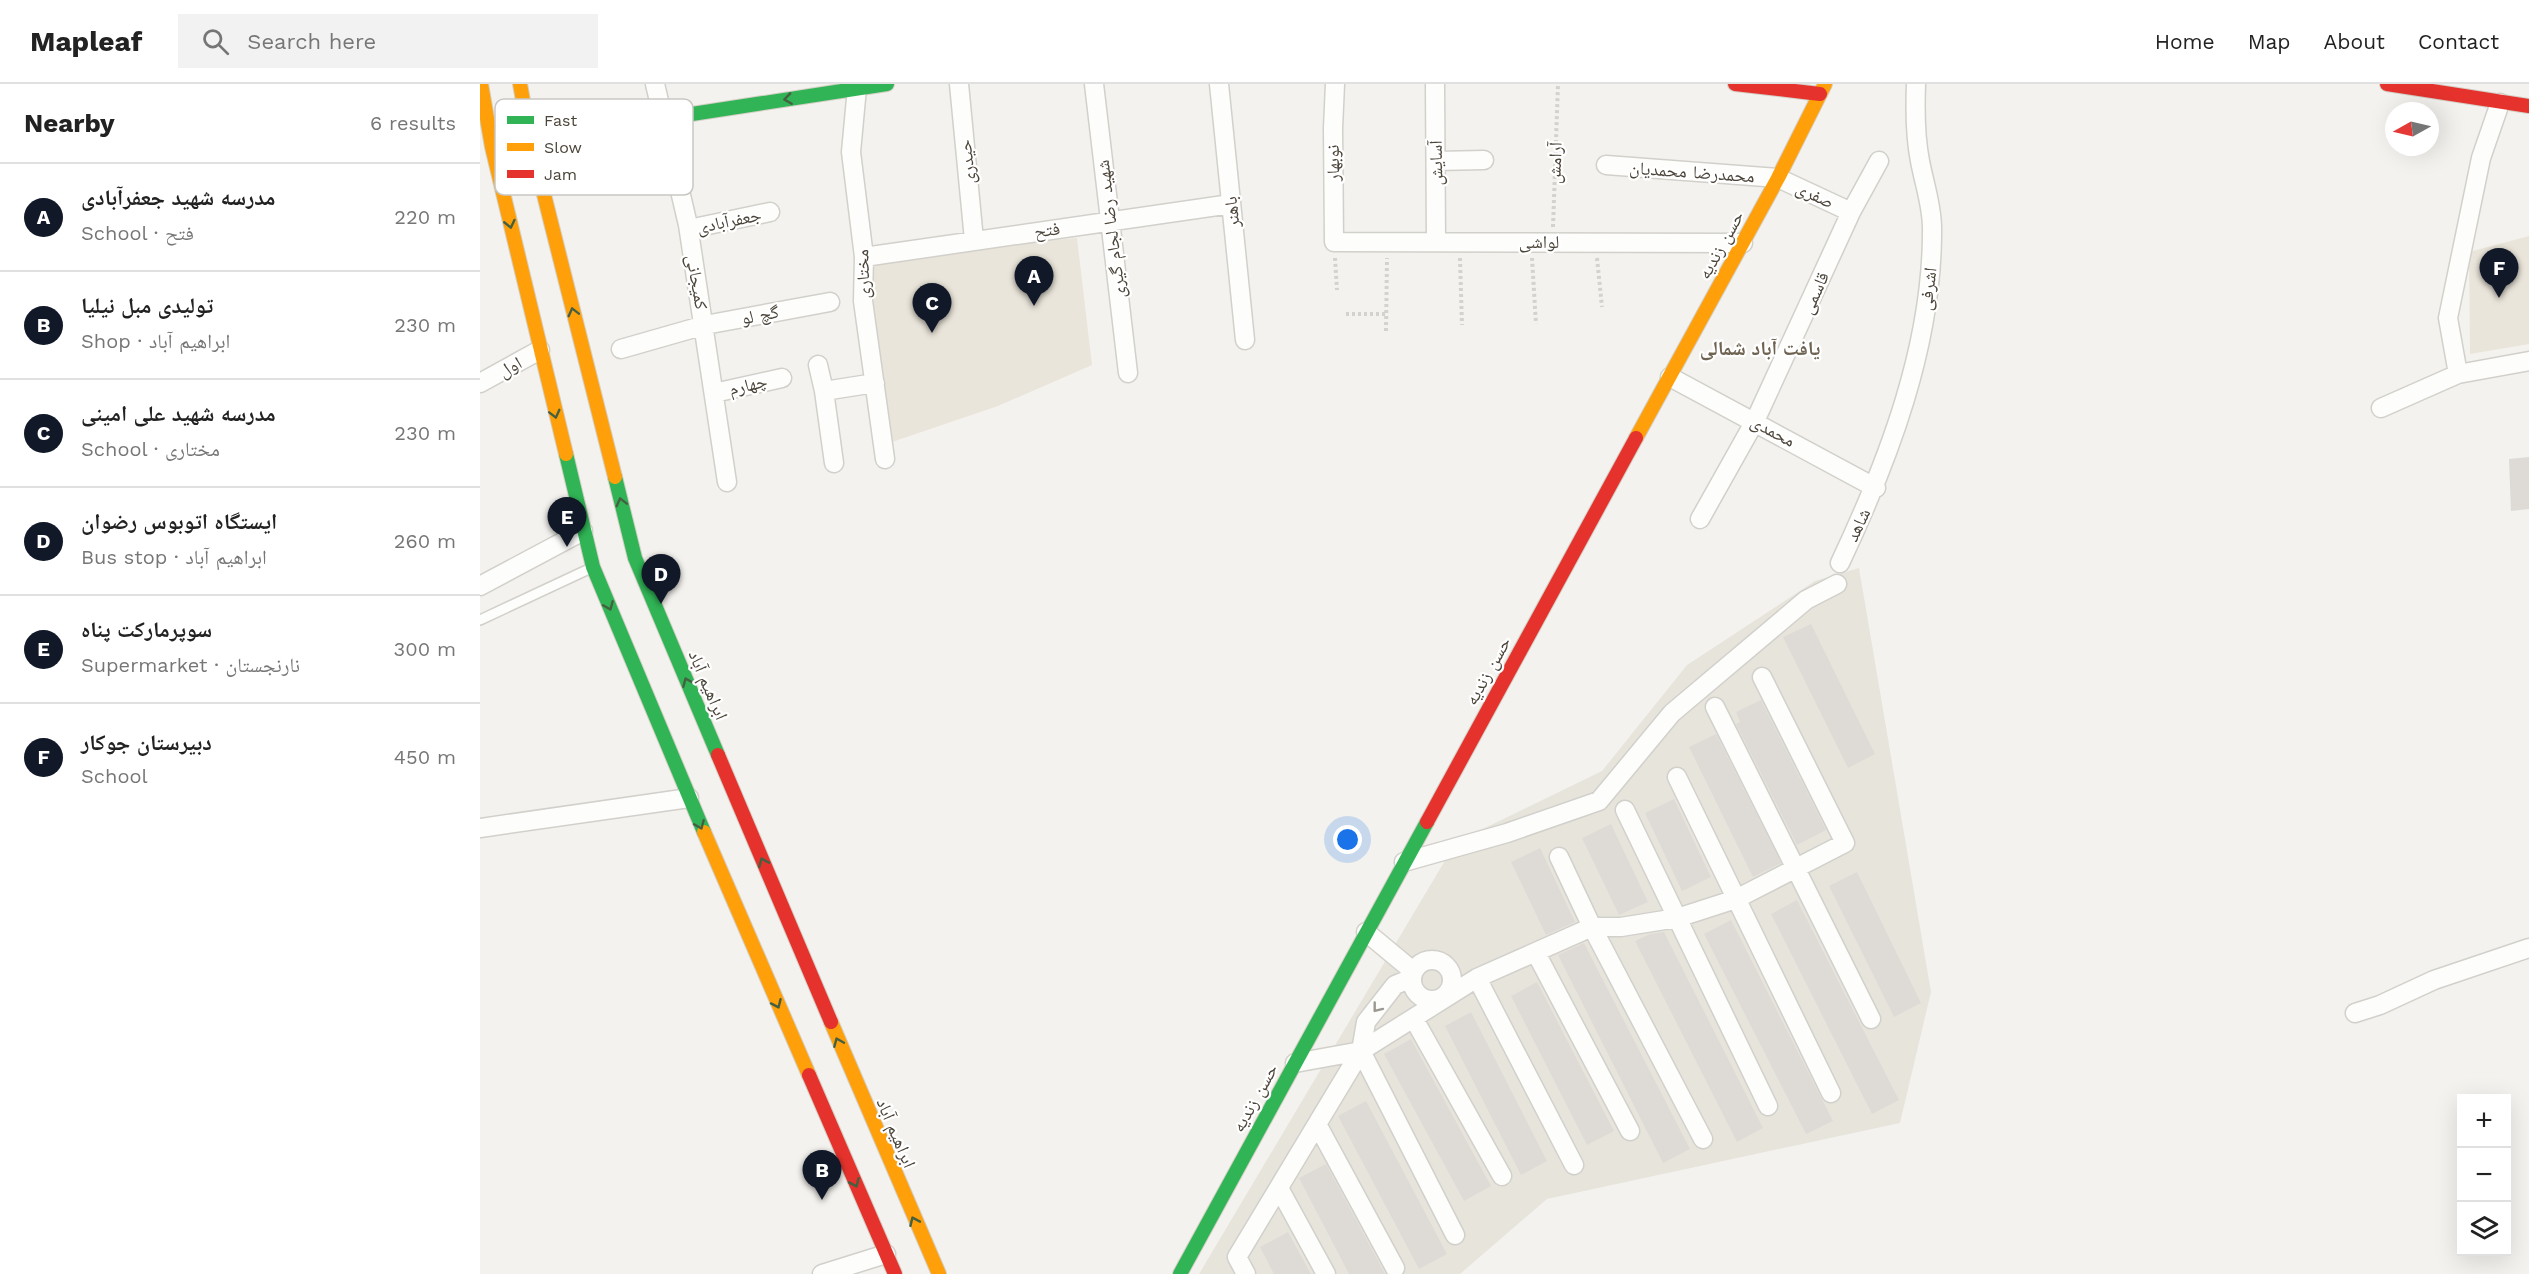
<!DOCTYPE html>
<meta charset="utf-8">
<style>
body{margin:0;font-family:"Work Sans","Noto Naskh Arabic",sans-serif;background:#f2f2f2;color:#222}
.controls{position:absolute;right:18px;bottom:18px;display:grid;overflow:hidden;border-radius:0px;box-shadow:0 6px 24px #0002}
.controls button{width:54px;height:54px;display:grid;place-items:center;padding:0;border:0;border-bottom:2px solid #e0e0e0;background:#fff;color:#222;font:30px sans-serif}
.compass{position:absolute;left:1905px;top:18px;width:54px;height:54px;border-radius:50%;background:#fff;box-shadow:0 6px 24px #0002;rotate:262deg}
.you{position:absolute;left:868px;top:756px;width:21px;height:21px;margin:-15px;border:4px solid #fff;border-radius:50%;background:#1a73e8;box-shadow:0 0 0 9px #1a73e833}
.badge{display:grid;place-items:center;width:39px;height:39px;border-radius:50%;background:#111827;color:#fff;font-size:20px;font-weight:700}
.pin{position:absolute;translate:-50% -50px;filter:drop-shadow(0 2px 3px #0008)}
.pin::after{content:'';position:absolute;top:32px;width:21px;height:18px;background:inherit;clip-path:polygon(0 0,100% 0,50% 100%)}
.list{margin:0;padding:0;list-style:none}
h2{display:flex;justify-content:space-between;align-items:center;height:78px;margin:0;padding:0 24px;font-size:26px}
h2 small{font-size:20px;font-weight:400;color:#767676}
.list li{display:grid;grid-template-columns:39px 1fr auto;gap:18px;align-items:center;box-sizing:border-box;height:108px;padding:0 24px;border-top:2px solid #e0e0e0}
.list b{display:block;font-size:22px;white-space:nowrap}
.list p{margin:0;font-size:20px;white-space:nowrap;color:#767676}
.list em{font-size:20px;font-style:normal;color:#767676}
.icon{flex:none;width:33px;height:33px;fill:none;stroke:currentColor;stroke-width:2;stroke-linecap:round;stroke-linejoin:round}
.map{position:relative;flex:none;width:2049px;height:1190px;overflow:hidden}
header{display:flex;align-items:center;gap:36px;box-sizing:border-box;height:84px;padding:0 30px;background:#fff;border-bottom:2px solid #e0e0e0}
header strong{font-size:28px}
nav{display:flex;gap:33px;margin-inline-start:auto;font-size:21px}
.search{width:420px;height:54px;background:#f2f2f2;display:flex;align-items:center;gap:15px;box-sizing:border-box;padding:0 21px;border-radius:0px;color:#767676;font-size:22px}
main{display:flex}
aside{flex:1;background:#fff}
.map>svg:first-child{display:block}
.residential{fill:#e7e4dc}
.education{fill:#eae5da}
.building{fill:#dedbd6}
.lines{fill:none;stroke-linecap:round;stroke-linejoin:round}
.lane-casing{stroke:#d2d0cb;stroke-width:12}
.street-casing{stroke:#d2d0cb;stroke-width:21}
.fast-casing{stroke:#d3cfc5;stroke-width:16}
.slow-casing{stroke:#d3cfc5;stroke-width:16}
.jam-casing{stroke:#d3cfc5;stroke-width:16}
.path{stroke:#d3d2cc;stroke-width:4;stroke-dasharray:3 3;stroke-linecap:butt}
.lane{stroke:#fdfdfc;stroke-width:9}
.street{stroke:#fdfdfc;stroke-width:18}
.fast{stroke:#30b455;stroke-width:14}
.slow{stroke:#ff9f0a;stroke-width:14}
.jam{stroke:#e5322d;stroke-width:14}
.oneway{stroke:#446040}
.oneway2{stroke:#9b9791}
.labels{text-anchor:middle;stroke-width:4.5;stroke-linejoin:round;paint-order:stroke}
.street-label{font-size:18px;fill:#4b4439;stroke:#fff}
.neighbourhood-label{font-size:20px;font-weight:bold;fill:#6e6250;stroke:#fff}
.key{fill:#fff;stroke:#c9c7c4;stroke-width:1.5}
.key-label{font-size:16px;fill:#4b4439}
</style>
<header>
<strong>Mapleaf</strong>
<div class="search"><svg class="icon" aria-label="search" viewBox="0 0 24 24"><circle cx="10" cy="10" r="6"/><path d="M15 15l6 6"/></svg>Search here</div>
<nav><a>Home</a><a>Map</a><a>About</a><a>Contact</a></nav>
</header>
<main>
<aside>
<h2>Nearby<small>6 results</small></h2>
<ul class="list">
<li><span class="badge">A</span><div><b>مدرسه شهید جعفرآبادی</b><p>School · فتح</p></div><em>220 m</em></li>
<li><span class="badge">B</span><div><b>تولیدی مبل نیلیا</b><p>Shop · ابراهیم آباد</p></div><em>230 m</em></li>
<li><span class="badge">C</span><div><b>مدرسه شهید علی امینی</b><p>School · مختاری</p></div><em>230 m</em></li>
<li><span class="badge">D</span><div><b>ایستگاه اتوبوس رضوان</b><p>Bus stop · ابراهیم آباد</p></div><em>260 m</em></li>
<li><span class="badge">E</span><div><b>سوپرمارکت پناه</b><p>Supermarket · نارنجستان</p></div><em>300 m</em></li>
<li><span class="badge">F</span><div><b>دبیرستان جوکار</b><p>School</p></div><em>450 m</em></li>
</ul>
</aside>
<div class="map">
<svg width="2049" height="1190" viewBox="0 0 2049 1190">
<rect width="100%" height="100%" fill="#f4f2ee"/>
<path class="residential" d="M1379,484L1451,908L1420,1039L1067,1115L980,1190H719L976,758L1122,687L1207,581L1335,497Z"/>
<path class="education" d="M2049,152V260L1990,270L1989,168Z
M597,154L612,281L518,322L412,358L388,177L493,163Z"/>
<path class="building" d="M2049,373V425L2031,427L2029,375Z
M1331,540L1395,670L1368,684L1303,553Z
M1281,616L1346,746L1317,761L1256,640L1260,638L1256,628Z
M1236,650L1301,779L1273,793L1209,663Z
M1194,715L1231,793L1202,807L1165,729Z
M1131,740L1168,818L1139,831L1102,754Z
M1060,764L1095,838L1066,851L1031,778Z
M1377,788L1441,919L1414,933L1349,802Z
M1317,816L1419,1016L1392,1030L1291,830Z
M1251,836L1353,1037L1326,1050L1224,850Z
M1184,848L1283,1044L1257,1058L1155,857L1170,850Z
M1104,859L1210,1065L1183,1079L1078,871Z
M1057,898L1134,1047L1107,1061L1031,912Z
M991,928L1067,1077L1041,1091L965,942Z
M931,955L1011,1102L984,1117L904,970Z
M886,1017L967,1170L939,1185L858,1032Z
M846,1080L897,1175L905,1190H869L819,1094Z
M808,1148L831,1190H794L780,1163Z"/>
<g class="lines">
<defs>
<path id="lane" d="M0,536L109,485"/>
<path id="street" d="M175,0L208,141L247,398
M479,0L494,156
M614,0L648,289
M739,0L765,256
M855,0L853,44L854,158L1263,159
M955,0L956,158
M377,4L371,68L384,173L383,217L405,375
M956,77L1004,76
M1126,81L1298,94L1371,128
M209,145L290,128
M384,173L751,120
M141,265L225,241L350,218
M338,281L344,307
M1978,290L1968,234L2001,74L2020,19
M1190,293L1396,404
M0,299L60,266
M234,309L302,294
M1901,324L1978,290L2049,277
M354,379L344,307L395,299
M1220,435L1275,337L1371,128L1399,77
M1360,479C1409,375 1453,260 1452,144C1452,121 1444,99 1440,77C1435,52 1435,25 1436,0
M0,502L103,447
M1235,623L1391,935
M1197,693L1351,1009
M1145,726L1288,1022
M0,744L209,714
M1079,773L1112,843L1223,1055
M924,778L1027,749L1119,717L1192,629L1326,516L1357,500
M886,848L933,887
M1056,869L1150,1047
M932 896a20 20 0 1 1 40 0a20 20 0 1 1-40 0Z
M997,894L1094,1081
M1875,929L1900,921L1954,896L2049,864
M934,935L1022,1092
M881,967L886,938L915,901L932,894
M815,979L881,967L997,894L1112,843H1141L1197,834L1256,815L1365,759L1282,593
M837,1040L915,1184
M799,1104L846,1190
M342,1190L406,1170
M766,1190L757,1173L881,967L975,1151"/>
<path id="fast" d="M50,55L407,0
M86,370L113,483L224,748
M135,393L155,474L238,671
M700,1190L947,738"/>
<path id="slow" d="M1,0L12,63L86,370
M40,0L50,55L135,393
M1156,354L1298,94L1345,0
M224,748L329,991
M351,938L459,1190"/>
<path id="jam" d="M1255,0L1340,10
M1907,0L2049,22
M238,671L351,938
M947,738L1156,354
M329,991L415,1190"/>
</defs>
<use href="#lane" class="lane-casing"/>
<use href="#street" class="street-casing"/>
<use href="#fast" class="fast-casing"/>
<use href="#slow" class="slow-casing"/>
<use href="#jam" class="jam-casing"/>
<path class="path" d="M1073,143L1078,0
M855,174L857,206
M980,174L982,241
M1052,174L1056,240
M1117,174L1122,223
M866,230H906
M906,247L907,174"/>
<use href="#lane" class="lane"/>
<use href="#street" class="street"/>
<use href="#fast" class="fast"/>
<use href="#slow" class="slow"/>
<use href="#jam" class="jam"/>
</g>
<defs><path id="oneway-chevron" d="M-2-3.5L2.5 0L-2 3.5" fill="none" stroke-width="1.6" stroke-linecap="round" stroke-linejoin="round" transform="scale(1.5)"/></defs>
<g class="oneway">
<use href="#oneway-chevron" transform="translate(308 15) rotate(172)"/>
<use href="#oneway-chevron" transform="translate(30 140) rotate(77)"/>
<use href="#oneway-chevron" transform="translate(93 228) rotate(-104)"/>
<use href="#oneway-chevron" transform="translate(75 330) rotate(76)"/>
<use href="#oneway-chevron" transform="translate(141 418) rotate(-104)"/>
<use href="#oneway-chevron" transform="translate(129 522) rotate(67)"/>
<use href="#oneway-chevron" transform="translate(207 598) rotate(-113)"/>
<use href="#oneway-chevron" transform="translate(220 741) rotate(67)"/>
<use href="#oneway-chevron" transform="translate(283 778) rotate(-113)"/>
<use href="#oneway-chevron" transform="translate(297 920) rotate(66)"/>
<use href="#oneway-chevron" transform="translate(358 958) rotate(-113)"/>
<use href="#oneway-chevron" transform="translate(375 1099) rotate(66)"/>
<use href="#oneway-chevron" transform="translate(434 1137) rotate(-114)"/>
</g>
<use class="oneway2" href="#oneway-chevron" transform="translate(897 924) rotate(128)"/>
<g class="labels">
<g class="street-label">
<text transform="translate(487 78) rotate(-96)" y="6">حیدری</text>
<text transform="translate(853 79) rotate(-91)" y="6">نوبهار</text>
<text transform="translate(956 79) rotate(-91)" y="6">آسایش</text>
<text transform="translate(1075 79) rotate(-88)" y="6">آرامش</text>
<text transform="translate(1212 88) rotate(4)" y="6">محمدرضا محمدیان</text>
<text transform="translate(1335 111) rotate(25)" y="6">صفری</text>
<text transform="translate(752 128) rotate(-96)" y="6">باهنر</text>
<text transform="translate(249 137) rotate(-12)" y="6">جعفرآبادی</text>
<text transform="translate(631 145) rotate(-97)" y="6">شهید رضا لجام گیری</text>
<text transform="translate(567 146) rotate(-8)" y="6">فتح</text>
<text x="1059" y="164">لواشی</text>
<text transform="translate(1241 161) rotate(-61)" y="6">حسن زندیه</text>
<text transform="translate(383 190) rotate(-92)" y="6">مختاری</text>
<text transform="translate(217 198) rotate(80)" y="6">کمیجانی</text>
<text transform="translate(1448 205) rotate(-83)" y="6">اشرفی</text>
<text transform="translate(1335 209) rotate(-66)" y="6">قاسمی</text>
<text transform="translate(280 231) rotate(-11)" y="6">گچ لو</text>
<text transform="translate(30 283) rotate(-29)" y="6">اول</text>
<text transform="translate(268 301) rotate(-13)" y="6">چهارم</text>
<text transform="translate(1293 347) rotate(28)" y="6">محمدی</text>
<text transform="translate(1378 441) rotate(-65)" y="6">شاهد</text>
<text transform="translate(1008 587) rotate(-61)" y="6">حسن زندیه</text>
<text transform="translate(228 601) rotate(67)" y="6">ابراهیم آباد</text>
<text transform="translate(775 1014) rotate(-61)" y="6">حسن زندیه</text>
<text transform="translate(416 1049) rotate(67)" y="6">ابراهیم آباد</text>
</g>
<g class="neighbourhood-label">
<text x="1280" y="271">یافت آباد شمالی</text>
</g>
</g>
<rect x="15" y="15" width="198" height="96" rx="9" class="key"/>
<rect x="27" y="32" width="27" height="8" fill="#30b455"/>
<rect x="27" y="59" width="27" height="8" fill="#ff9f0a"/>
<rect x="27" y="86" width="27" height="8" fill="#e5322d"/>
<g class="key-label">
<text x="64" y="42">Fast</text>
<text x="64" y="69">Slow</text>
<text x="64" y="96">Jam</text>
</g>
</svg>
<div class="controls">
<button>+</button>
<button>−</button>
<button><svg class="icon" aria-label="layers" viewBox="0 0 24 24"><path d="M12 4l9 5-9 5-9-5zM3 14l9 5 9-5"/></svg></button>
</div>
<svg class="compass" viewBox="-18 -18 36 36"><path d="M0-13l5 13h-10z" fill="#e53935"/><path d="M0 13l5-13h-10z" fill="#767676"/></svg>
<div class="you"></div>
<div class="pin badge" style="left:554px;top:222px">A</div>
<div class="pin badge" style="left:342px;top:1116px">B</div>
<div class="pin badge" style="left:452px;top:249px">C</div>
<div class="pin badge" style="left:181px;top:520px">D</div>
<div class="pin badge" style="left:87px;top:463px">E</div>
<div class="pin badge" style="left:2019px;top:214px">F</div>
</div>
</main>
